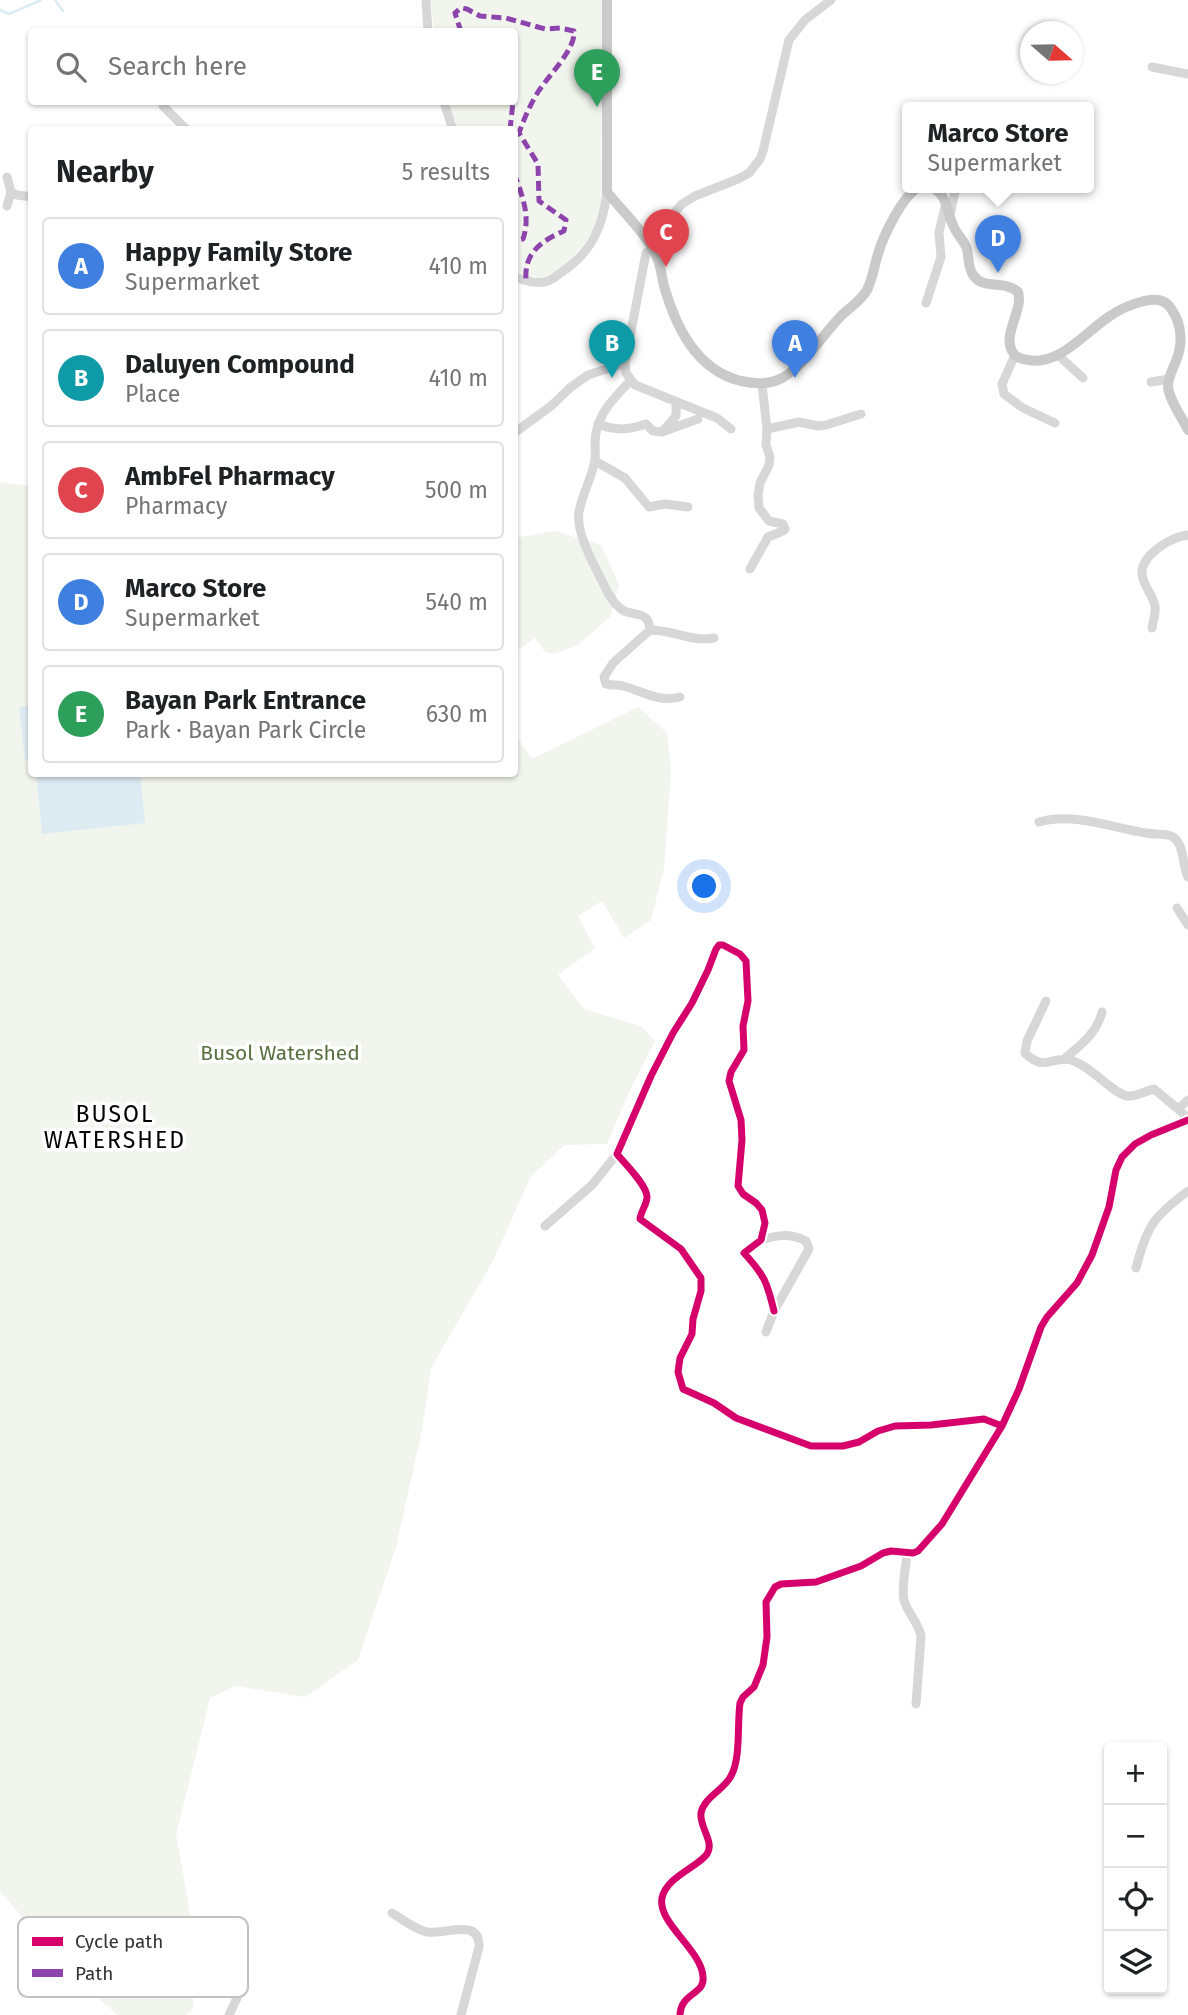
<!DOCTYPE html>
<meta charset="utf-8">
<style>
body{margin:0;font-family:"Fira Sans",sans-serif;background:#f2f2f2;color:#202124}
.controls{position:absolute;right:21px;bottom:21px;display:grid;overflow:hidden;border-radius:7px;box-shadow:0 2px 5px #0004}
.controls button{width:63px;height:63px;display:grid;place-items:center;padding:0;border:0;border-bottom:2px solid #e0e0e0;background:#fff;color:#202124;font:35px sans-serif}
.compass{position:absolute;left:1020px;top:21px;width:63px;height:63px;border-radius:50%;background:#fff;box-shadow:0 2px 5px #0004;rotate:110deg}
.you{position:absolute;left:705px;top:887px;width:24px;height:24px;margin:-18px;border:5px solid #fff;border-radius:50%;background:#1a73e8;box-shadow:0 0 0 10px #1a73e833}
.badge{display:grid;place-items:center;width:46px;height:46px;border-radius:50%;background:#d93025;color:#fff;font-size:23px;font-weight:700}
.pin{position:absolute;translate:-50% -58px;filter:drop-shadow(0 2px 4px #0008)}
.pin::after{content:'';position:absolute;top:37px;width:24px;height:21px;background:inherit;clip-path:polygon(0 0,100% 0,50% 100%)}
.popup{position:absolute;left:902px;top:102px;width:192px;height:91px;box-sizing:border-box;display:grid;place-content:center;border-radius:7px;background:#fff;filter:drop-shadow(0 2px 5px #0005);font-size:23px;white-space:nowrap;color:#757577}
.popup b{font-size:26px;color:#202124}
.popup::after{content:'';position:absolute;left:50%;top:100%;margin-left:-14px;border:14px solid transparent;border-top-color:#fff}
.list{margin:0;padding:0;list-style:none}
h2{display:flex;justify-content:space-between;align-items:center;height:91px;margin:0;padding:0 28px;font-size:30px}
h2 small{font-size:23px;font-weight:400;color:#757577}
.list li{display:grid;grid-template-columns:46px 1fr auto;gap:21px;align-items:center;box-sizing:border-box;height:98px;margin:0 14px 14px;padding:0 14px;border:2px solid #e0e0e0;border-radius:7px}
.list b{display:block;font-size:26px;white-space:nowrap}
.list p{margin:0;font-size:23px;white-space:nowrap;color:#757577}
.list em{font-size:23px;font-style:normal;color:#757577}
.icon{flex:none;width:38px;height:38px;fill:none;stroke:currentColor;stroke-width:2;stroke-linecap:round;stroke-linejoin:round}
.map{position:relative;flex:none;width:1188px;height:2015px;overflow:hidden}
.search{position:absolute;background:#fff;box-shadow:0 2px 5px #0004;left:28px;top:28px;width:490px;height:77px;display:flex;align-items:center;gap:18px;box-sizing:border-box;padding:0 24px;border-radius:7px;color:#757577;font-size:26px}
.panel{position:absolute;background:#fff;box-shadow:0 2px 5px #0004;left:28px;top:126px;width:490px;height:651px;border-radius:7px}
.map>svg:first-child{display:block}
.green{fill:#f1f5ed}
.water{fill:#ddebf3}
.lines{fill:none;stroke-linecap:round;stroke-linejoin:round}
.stream{stroke:#ddebf3;stroke-width:2.5}
.minor{stroke:#d7d7d7;stroke-width:9}
.major{stroke:#cacaca;stroke-width:10}
.quiet{stroke:#8e44ad;stroke-width:5;stroke-dasharray:10 5;stroke-linecap:butt}
.cycleway-casing{stroke:#fff;stroke-width:11}
.cycleway{stroke:#d6006c;stroke-width:7}
.labels{text-anchor:middle;stroke-width:7;stroke-linejoin:round;paint-order:stroke}
.park-label{font-size:21px;fill:#56703f;stroke:#fff}
.neighbourhood-label{font-size:23px;letter-spacing:2px;fill:#000;stroke:#fff}
.key{fill:#fff;stroke:#c2c2c2;stroke-width:2}
.key-label{font-size:19px;fill:#333}
</style>
<div class="map">
<svg width="1188" height="2015" viewBox="0 0 1188 2015">
<rect width="100%" height="100%" fill="#fff"/>
<path class="green" d="M431,0H605C604,50 602,100 601,150C601,171 604,192 599,214C595,234 567,271 546,277C536,280 524,275 515,272L514,130L458,129L449,102H514V32L434,31Z
M0,482L31,486L32,774H514L515,734L532,759L638,707L667,733L671,772L664,868L651,920L624,938L602,901L578,916L595,948L558,975L584,1009L641,1026L655,1041L630,1090L607,1144L565,1145L531,1176L493,1261L431,1368L422,1430L396,1547L358,1660L305,1697L235,1686L210,1698L176,1834L195,1941L193,2010L185,2015H118L78,1982L0,1891Z
M555,531L601,545L619,585L610,617L579,644L555,654L545,652L535,638L515,652V538Z"/>
<path class="water" d="M31,706V759L25,760L19,707Z
M36,774H140L145,823L42,834Z"/>
<g class="lines">
<path class="stream" d="M55,0L63,11
M0,10L9,14L41,0"/>
<path class="minor" d="M426,0L428,32
M1152,67L1188,74
M444,102L453,130
M163,106L187,130
M7,177L11,192L17,195L32,197
M7,206L11,192
M950,215L956,187
M514,277C525,280 537,285 548,281C552,280 558,275 562,272C592,252 603,226 607,192
M926,303L941,257L939,232L946,203
M1015,355L1002,384L1004,394L1023,408L1055,423
M1058,355L1083,378
M631,380C616,396 600,411 596,433C594,442 596,451 595,460C592,478 582,494 579,512C575,534 598,572 608,593C612,600 617,607 624,611C637,616 649,611 650,630
M1151,382L1169,379
M598,424C616,431 628,430 646,424L653,431L662,432L698,419
M731,429L717,418L635,385L626,373L625,363L646,253L665,236L675,212L682,204L695,196L738,179L749,173L760,159L763,151L789,40L805,20L831,0
M767,429L799,422L818,426L826,425L861,414
M663,431L676,416V406
M514,433L551,406L571,387L588,375L625,363
M595,461L625,478L649,507L665,504L688,507
M750,569L768,537L783,531L785,529L783,524L769,521L759,508L758,495L760,483L769,465L770,457L766,445L767,429L762,384
M1152,628C1153,621 1156,614 1155,606C1153,595 1144,587 1142,575C1140,555 1171,537 1188,535
M680,697C659,703 643,691 623,686C617,684 612,686 606,684L604,677L613,663L650,630C673,630 692,642 714,638
M1039,822C1074,812 1112,828 1146,833C1155,835 1165,833 1173,837C1185,845 1182,866 1188,877
M1177,908L1188,925
M1046,1001L1027,1041L1025,1053C1045,1073 1053,1055 1071,1060C1091,1066 1112,1093 1127,1096C1136,1097 1145,1091 1154,1089L1178,1109
M1064,1059C1080,1046 1097,1033 1102,1012
M1188,1100L1178,1109L1188,1118
M545,1226L592,1185L617,1154
M761,1240C778,1235 790,1233 806,1241L809,1249L774,1311L766,1332
M1136,1268C1147,1226 1153,1217 1188,1191
M774,1311C767,1282 765,1276 744,1253L761,1240L765,1223L762,1210L756,1203L743,1194L738,1186L742,1140L741,1120L729,1081L731,1072L744,1050L743,1026L748,1001L746,961L740,954L723,945H719L716,949L708,970L692,1003L673,1033L651,1076L617,1154C625,1164 647,1185 647,1197C647,1204 641,1211 640,1219L681,1249L701,1278V1291L693,1319L692,1334L680,1358L678,1372L683,1389L714,1403L736,1418L811,1446H843L859,1442L878,1431L895,1426L931,1425L984,1419L1002,1426
M907,1554C906,1566 901,1590 904,1600C907,1612 918,1622 921,1636L916,1704
M392,1913C402,1919 416,1930 427,1932C445,1935 480,1917 479,1947L461,2015
M229,2015L244,1983
M680,2015C681,1992 705,1995 703,1977C702,1950 657,1923 662,1898C666,1877 698,1867 707,1854C715,1842 699,1827 701,1813C704,1797 724,1790 731,1776C741,1758 737,1724 740,1703L743,1697L754,1687L763,1665L767,1637L766,1602L775,1587L781,1584L816,1582L830,1577L861,1566L883,1553L891,1551L913,1553L918,1551L942,1524L1002,1426L1019,1389L1041,1327L1047,1317L1077,1283L1092,1255L1109,1207L1116,1170L1122,1157L1135,1144L1151,1135L1188,1120"/>
<path class="major" d="M607,0V192C623,212 649,236 658,260C661,268 662,278 664,286C676,327 696,370 741,381C755,384 769,385 782,378C803,367 824,333 841,316C850,307 861,301 867,290C873,278 874,266 878,254C883,236 903,195 919,187
M933,187C949,199 945,208 953,225C956,234 964,240 967,249C969,258 968,268 973,275C984,291 1004,279 1018,292C1024,311 1000,336 1014,354C1017,358 1022,359 1028,360C1060,366 1085,332 1110,316C1120,309 1132,304 1144,301C1155,299 1165,298 1172,310C1182,325 1183,344 1176,361C1173,369 1168,377 1168,386C1168,398 1183,419 1188,430"/>
<path class="quiet" d="M461,32L455,13L461,8L467,9L480,16L506,18L545,29L560,28L574,31C576,49 548,76 538,92C530,105 524,119 519,133L538,164L539,201L566,220L564,231C541,241 524,253 526,280
M510,130L513,102
M514,173C522,195 531,216 523,239L514,241"/>
<defs>
<path id="cycleway" d="M774,1311C767,1282 765,1276 744,1253L761,1240L765,1223L762,1210L756,1203L743,1194L738,1186L742,1140L741,1120L729,1081L731,1072L744,1050L743,1026L748,1001L746,961L740,954L723,945H719L716,949L708,970L692,1003L673,1033L651,1076L617,1154C625,1164 647,1185 647,1197C647,1204 641,1211 640,1219L681,1249L701,1278V1291L693,1319L692,1334L680,1358L678,1372L683,1389L714,1403L736,1418L811,1446H843L859,1442L878,1431L895,1426L931,1425L984,1419L1002,1426
M680,2015C681,1992 705,1995 703,1977C702,1950 657,1923 662,1898C666,1877 698,1867 707,1854C715,1842 699,1827 701,1813C704,1797 724,1790 731,1776C741,1758 737,1724 740,1703L743,1697L754,1687L763,1665L767,1637L766,1602L775,1587L781,1584L816,1582L830,1577L861,1566L883,1553L891,1551L913,1553L918,1551L942,1524L1002,1426L1019,1389L1041,1327L1047,1317L1077,1283L1092,1255L1109,1207L1116,1170L1122,1157L1135,1144L1151,1135L1188,1120"/>
</defs>
<use href="#cycleway" class="cycleway-casing"/>
<use href="#cycleway" class="cycleway"/>
</g>
<g class="labels">
<g class="park-label">
<text x="280" y="1060">Busol Watershed</text>
</g>
<g class="neighbourhood-label">
<text x="115" y="1122">BUSOL<tspan x="115" dy="26">WATERSHED</tspan></text>
</g>
</g>
<rect x="18" y="1917" width="230" height="80" rx="10" class="key"/>
<rect x="32" y="1937" width="31" height="9" fill="#d6006c"/>
<rect x="32" y="1969" width="31" height="8" fill="#8e44ad"/>
<g class="key-label">
<text x="75" y="1948">Cycle path</text>
<text x="75" y="1980">Path</text>
</g>
</svg>
<div class="controls">
<button>+</button>
<button>−</button>
<button><svg class="icon" aria-label="locate" viewBox="0 0 24 24"><circle cx="12" cy="12" r="6"/><path d="M12 2v4M12 18v4M2 12h4M18 12h4"/></svg></button>
<button><svg class="icon" aria-label="layers" viewBox="0 0 24 24"><path d="M12 4l9 5-9 5-9-5zM3 14l9 5 9-5"/></svg></button>
</div>
<svg class="compass" viewBox="-18 -18 36 36"><path d="M0-13l5 13h-10z" fill="#e53935"/><path d="M0 13l5-13h-10z" fill="#757577"/></svg>
<div class="you"></div>
<div class="pin badge" style="left:795px;top:378px;background:#3f7fe0">A</div>
<div class="pin badge" style="left:612px;top:378px;background:#0f9aa8">B</div>
<div class="pin badge" style="left:666px;top:267px;background:#e0444e">C</div>
<div class="pin badge" style="left:998px;top:273px;background:#3f7fe0">D</div>
<div class="popup"><b>Marco Store</b>Supermarket</div>
<div class="pin badge" style="left:597px;top:107px;background:#2e9e5b">E</div>
<div class="search"><svg class="icon" aria-label="search" viewBox="0 0 24 24"><circle cx="10" cy="10" r="6"/><path d="M15 15l6 6"/></svg>Search here</div>
<section class="panel">
<h2>Nearby<small>5 results</small></h2>
<ul class="list">
<li><span class="badge" style="background:#3f7fe0">A</span><div><b>Happy Family Store</b><p>Supermarket</p></div><em>410 m</em></li>
<li><span class="badge" style="background:#0f9aa8">B</span><div><b>Daluyen Compound</b><p>Place</p></div><em>410 m</em></li>
<li><span class="badge" style="background:#e0444e">C</span><div><b>AmbFel Pharmacy</b><p>Pharmacy</p></div><em>500 m</em></li>
<li><span class="badge" style="background:#3f7fe0">D</span><div><b>Marco Store</b><p>Supermarket</p></div><em>540 m</em></li>
<li><span class="badge" style="background:#2e9e5b">E</span><div><b>Bayan Park Entrance</b><p>Park · Bayan Park Circle</p></div><em>630 m</em></li>
</ul>
</section>
</div>
